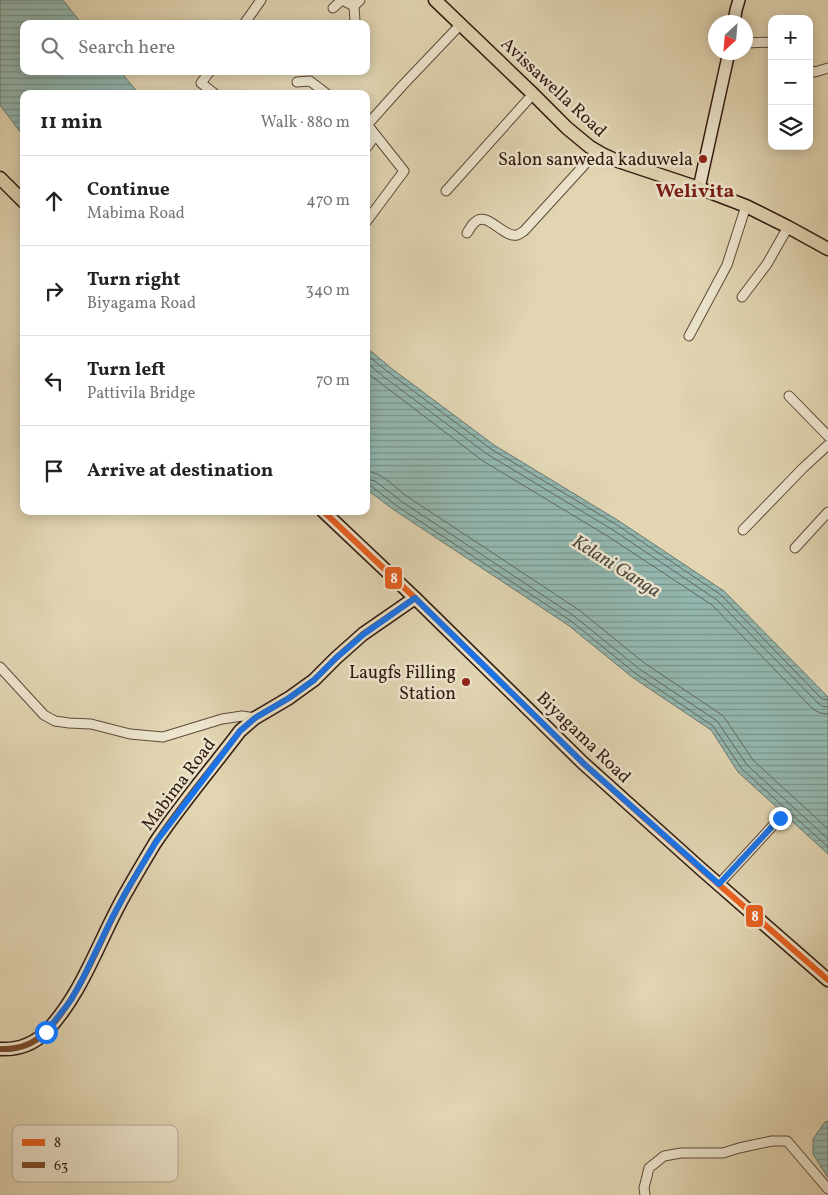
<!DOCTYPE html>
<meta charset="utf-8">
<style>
body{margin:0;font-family:Vollkorn,serif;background:#f6f6f6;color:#222}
.controls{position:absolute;right:15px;top:15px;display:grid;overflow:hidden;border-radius:10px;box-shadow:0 2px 12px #0003}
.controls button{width:45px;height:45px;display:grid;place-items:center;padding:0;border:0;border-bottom:1px solid #e0e0e0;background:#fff;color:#222;font:25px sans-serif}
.compass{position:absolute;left:708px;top:15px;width:45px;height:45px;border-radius:50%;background:#fff;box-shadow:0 2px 12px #0003;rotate:206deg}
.stop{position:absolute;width:15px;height:15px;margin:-11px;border:4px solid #1a73e8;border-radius:50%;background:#fff}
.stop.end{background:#1a73e8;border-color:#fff;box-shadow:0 1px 5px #0008}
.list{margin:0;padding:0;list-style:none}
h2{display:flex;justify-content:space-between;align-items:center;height:65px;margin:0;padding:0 20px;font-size:21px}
h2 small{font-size:16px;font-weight:400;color:#767676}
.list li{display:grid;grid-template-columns:32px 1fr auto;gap:15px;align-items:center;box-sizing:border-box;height:90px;padding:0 20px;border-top:1px solid #e0e0e0}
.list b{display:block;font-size:19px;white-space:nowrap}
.list p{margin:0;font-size:16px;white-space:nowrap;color:#767676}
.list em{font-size:16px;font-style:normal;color:#767676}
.icon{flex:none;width:28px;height:28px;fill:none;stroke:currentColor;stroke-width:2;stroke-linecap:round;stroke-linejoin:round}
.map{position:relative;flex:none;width:828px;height:1195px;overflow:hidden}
.search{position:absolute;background:#fff;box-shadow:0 2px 12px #0003;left:20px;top:20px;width:350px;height:55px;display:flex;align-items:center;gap:12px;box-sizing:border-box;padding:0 18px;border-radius:10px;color:#767676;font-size:19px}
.panel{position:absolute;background:#fff;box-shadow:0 2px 12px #0003;left:20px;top:90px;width:350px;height:425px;border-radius:10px}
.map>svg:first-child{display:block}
.water{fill:url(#water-rules);stroke:#6d7970}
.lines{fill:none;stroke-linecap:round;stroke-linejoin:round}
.shore{stroke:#636960;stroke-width:1}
.street-casing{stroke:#5e4939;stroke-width:11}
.secondary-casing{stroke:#321a11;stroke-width:14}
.primary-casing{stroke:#321a11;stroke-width:15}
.street{stroke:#ece4cd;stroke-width:9}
.secondary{stroke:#ece4cd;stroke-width:11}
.primary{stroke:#e1d5b2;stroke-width:12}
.bus-1-casing{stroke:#ece4cd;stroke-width:10}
.bus-2-casing{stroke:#ece4cd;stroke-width:10}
.bus-1{stroke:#e86121;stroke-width:6}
.bus-2{stroke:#7a4b2a;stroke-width:6}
.route{stroke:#1a73e8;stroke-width:6}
.poi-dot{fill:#8f2418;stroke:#ece4cd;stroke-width:2}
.labels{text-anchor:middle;stroke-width:5;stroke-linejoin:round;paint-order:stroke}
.street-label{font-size:18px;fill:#321a11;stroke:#ece4cd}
.poi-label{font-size:18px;fill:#321a11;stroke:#ece4cd;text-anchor:end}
.water-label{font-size:19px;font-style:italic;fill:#4f4941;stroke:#ece4cd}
.quarter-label{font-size:20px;font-weight:bold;fill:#7a1f14;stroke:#ece4cd}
.key{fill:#ece4cd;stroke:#b4a795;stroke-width:1}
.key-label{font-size:14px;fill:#321a11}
.line-badge{stroke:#ece4cd;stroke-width:2}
.badge-label{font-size:14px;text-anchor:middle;font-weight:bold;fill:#fff}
</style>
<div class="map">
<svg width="828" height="1195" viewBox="0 0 828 1195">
<defs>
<pattern id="water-rules" width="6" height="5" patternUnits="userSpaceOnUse" patternTransform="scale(1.25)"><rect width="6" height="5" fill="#94b8b0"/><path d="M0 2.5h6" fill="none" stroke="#79958e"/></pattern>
</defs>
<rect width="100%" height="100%" fill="#e1d5b2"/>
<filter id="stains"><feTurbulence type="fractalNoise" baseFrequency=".004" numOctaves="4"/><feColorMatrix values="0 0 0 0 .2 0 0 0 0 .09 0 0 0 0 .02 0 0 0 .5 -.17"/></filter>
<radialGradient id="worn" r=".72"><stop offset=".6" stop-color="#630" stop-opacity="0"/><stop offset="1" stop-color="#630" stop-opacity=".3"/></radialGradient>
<path class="water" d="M0,0H63L82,24H24V71H120L139,94H24V137L0,105Z
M366,347L391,368L494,445L619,521L724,591L828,697V854L738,772L711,730L632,677L568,625L394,510L366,489Z
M828,1121V1178L813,1154V1139L825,1122Z"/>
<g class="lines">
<path class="shore" d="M366,354L388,372L491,449L617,525L721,595L822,699L828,700
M366,362L384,377L487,454L613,530L717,600L818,703L822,706L828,707
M366,372L483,461L609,537L712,605L813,709L820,713L828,714
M366,471C381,472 394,486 405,495L579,610L643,662L722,715L726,720L753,760L828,829
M366,479L375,481L401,501L574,616L638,668L717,721L747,765L828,839
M366,485L371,486L397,506L571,621L635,673L713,726L742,769L828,847"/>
<defs>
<path id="street" d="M333,8L342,0L354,6
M355,21L354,6L360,0
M244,24L261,0
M746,43L772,42
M809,70L815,72L828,68
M210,71L201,83L215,94
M297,82L310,81L327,94
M366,123L404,171L366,222
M368,124L402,86L461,24
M366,148L375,136
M446,191L533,94
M467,233C469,230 471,226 474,223C487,209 502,238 517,235C520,234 522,232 524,231L597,151
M742,297L767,264L788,227
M689,336L727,265L746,206
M789,396L828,436
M743,530L803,468L828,445
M795,548L828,512
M0,667L44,715L55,721L69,723L91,724L130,734L163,737L222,719L242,716L255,718
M719,884L780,818
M645,1195L644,1188L649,1168L664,1156L681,1153H723L739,1148L772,1141H787L828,1189"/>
<path id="secondary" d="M734,22L736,10L739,0
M699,188L729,52"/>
<path id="primary" d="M435,0L533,94L567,128L590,147L602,154L615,160L699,188L746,206L788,227L828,249
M0,178L24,202
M323,511L415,598L583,763L701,869L828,980
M0,1049C17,1050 32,1045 45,1033C84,993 100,936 128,889C137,873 146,858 155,843C181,804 212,768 240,731L255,718L289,698L314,680L336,658L363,634L415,598"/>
</defs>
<use href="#street" class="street-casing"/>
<use href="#secondary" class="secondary-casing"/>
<use href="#primary" class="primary-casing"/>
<use href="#street" class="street"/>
<use href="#secondary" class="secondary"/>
<use href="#primary" class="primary"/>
<defs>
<path id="bus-1" d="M323,511L415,598L583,763L701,869L828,980"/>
<path id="bus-2" d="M0,1049C17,1050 32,1045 45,1033C84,993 100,936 128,889C137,873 146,858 155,843C181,804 212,768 240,731L255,718L289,698L314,680L336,658L363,634L415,598"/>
</defs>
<use href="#bus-1" class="bus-1-casing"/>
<use href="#bus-2" class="bus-2-casing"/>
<use href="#bus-1" class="bus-1"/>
<use href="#bus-2" class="bus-2"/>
</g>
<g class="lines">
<path class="route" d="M46,1032L71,1000L82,980L112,918L127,890L156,842L240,731L255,718L289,698L314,680L336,658L364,634L415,598L583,763L719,884L780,818"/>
</g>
<g class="poi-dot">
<circle cx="703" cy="159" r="5"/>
<circle cx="466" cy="682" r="5"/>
</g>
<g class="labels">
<g class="street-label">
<text transform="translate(554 87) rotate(43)" y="6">Avissawella Road</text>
<text transform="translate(584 737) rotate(44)" y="6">Biyagama Road</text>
<text transform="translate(178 784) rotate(-53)" y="6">Mabima Road</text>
</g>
<g class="poi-label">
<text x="693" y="165">Salon sanweda kaduwela</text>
<text x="456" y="678">Laugfs Filling<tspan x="456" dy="21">Station</tspan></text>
</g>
<g class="water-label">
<text transform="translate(617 565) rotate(32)" y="7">Kelani Ganga</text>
</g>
<g class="quarter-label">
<text x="695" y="197">Welivita</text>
</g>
</g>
<rect x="12" y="1125" width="166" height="57" rx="8" class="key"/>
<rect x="22" y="1139" width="23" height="7" fill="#e86121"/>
<rect x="22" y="1162" width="23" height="6" fill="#7a4b2a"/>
<g class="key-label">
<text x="54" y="1147">8</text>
<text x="54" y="1170">63</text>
</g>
<g class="line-badge">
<rect x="384" y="566" width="19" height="24" rx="5" fill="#e86121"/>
<rect x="745" y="904" width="19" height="24" rx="5" fill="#e86121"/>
</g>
<g class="badge-label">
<text x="394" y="583">8</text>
<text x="755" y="921">8</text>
</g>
<rect width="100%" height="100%" filter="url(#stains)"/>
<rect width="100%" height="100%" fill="url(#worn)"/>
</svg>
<div class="controls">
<button>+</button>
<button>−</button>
<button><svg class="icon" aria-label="layers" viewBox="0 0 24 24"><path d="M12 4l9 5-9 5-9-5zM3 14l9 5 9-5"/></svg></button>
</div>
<svg class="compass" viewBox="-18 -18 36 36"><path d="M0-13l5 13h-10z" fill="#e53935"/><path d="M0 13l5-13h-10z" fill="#767676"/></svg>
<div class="stop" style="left:46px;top:1032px"></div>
<div class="stop end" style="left:780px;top:818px"></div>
<div class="search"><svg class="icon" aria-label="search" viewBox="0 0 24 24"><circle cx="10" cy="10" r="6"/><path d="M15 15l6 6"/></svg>Search here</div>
<section class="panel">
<h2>11 min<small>Walk · 880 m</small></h2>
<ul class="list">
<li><svg class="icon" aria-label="ahead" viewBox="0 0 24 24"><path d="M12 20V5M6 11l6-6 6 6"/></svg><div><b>Continue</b><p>Mabima Road</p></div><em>470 m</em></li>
<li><svg class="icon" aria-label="right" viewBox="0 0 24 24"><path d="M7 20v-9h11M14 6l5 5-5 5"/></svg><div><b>Turn right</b><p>Biyagama Road</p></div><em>340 m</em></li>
<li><svg class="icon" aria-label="left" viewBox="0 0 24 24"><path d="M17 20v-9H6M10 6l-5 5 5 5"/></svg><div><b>Turn left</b><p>Pattivila Bridge</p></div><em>70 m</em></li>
<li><svg class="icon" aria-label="arrive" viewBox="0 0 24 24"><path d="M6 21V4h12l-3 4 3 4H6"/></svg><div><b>Arrive at destination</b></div></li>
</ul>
</section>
</div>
